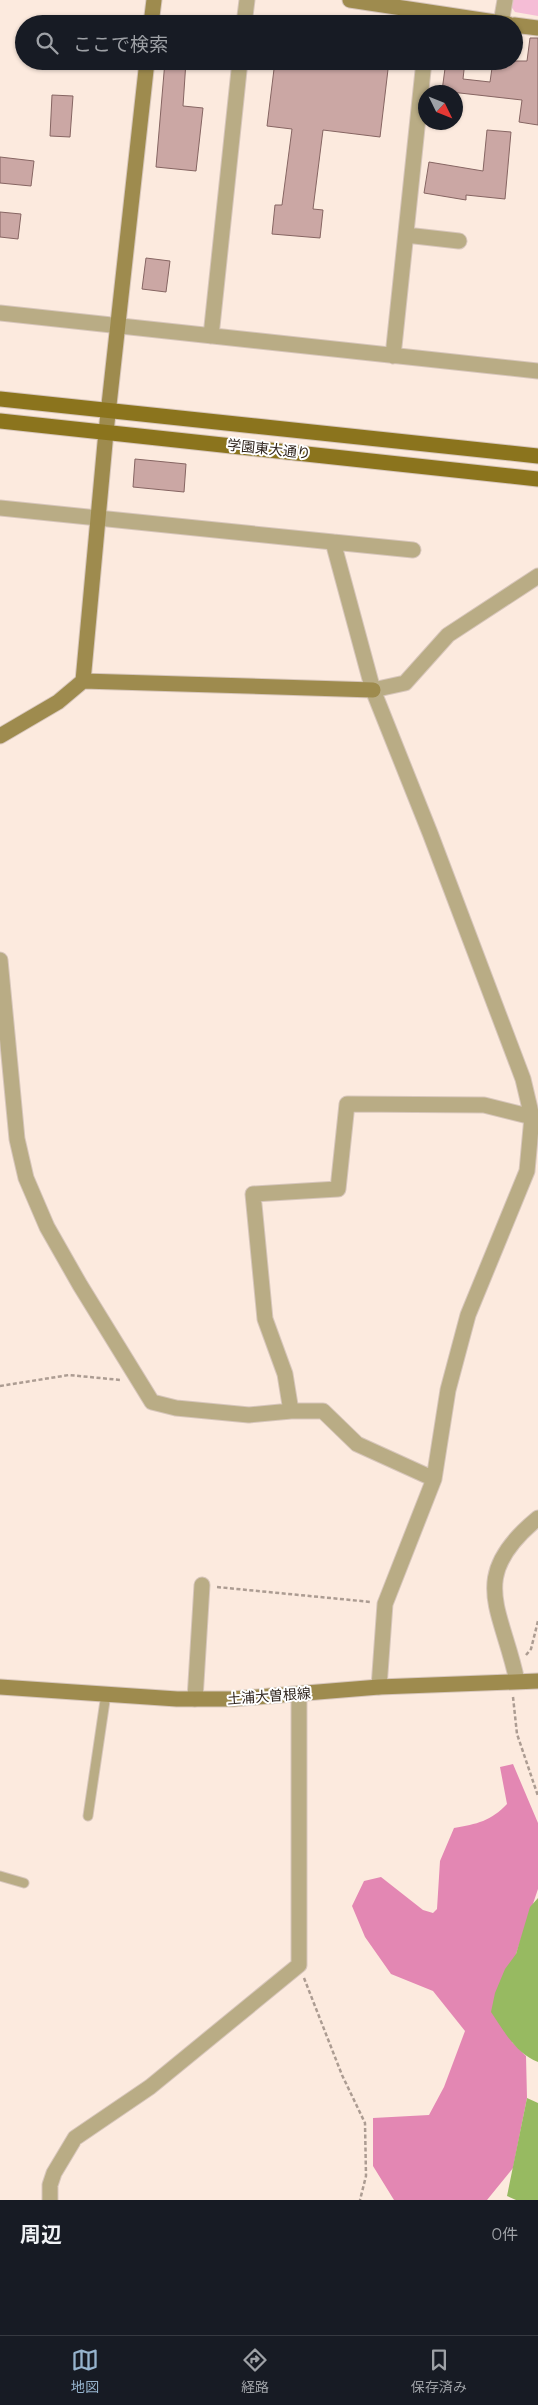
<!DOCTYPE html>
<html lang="ja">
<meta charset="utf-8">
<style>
body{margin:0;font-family:Montserrat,"Noto Sans JP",sans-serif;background:#242831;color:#f1f3f6}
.compass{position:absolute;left:418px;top:85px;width:45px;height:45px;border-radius:50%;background:#171b24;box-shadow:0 1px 4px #0004;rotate:133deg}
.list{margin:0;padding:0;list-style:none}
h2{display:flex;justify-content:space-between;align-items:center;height:65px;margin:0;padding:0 20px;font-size:21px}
h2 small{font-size:16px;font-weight:400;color:#9ea1a6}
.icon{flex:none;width:28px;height:28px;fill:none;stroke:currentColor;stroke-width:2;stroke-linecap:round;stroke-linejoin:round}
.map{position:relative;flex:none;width:538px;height:2200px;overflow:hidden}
.search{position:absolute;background:#171b24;box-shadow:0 1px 4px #0004;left:15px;right:15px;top:15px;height:55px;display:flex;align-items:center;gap:12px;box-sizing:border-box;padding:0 18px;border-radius:28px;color:#9ea1a6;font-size:19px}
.sheet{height:135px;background:#171b24}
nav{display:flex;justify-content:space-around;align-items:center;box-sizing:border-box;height:70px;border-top:1px solid #363941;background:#171b24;font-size:14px;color:#9ea1a6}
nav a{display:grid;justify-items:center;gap:2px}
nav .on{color:#97b4ce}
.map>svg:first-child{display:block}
.green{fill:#f5bdd6}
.forest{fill:#e387b3}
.water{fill:#97ba61}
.building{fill:#cba7a4;stroke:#866562}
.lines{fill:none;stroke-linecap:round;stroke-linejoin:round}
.lane-casing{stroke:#d7c6bb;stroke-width:11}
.street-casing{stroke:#d7c6bb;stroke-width:17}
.secondary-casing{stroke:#d7c6bb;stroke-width:17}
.primary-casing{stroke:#d7c6bb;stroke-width:17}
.path{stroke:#ac9c92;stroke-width:2.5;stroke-dasharray:4 2.5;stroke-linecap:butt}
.lane{stroke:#b9ac85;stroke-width:9}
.street{stroke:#b9ac85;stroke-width:15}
.secondary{stroke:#9e8b4e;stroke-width:15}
.primary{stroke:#8b741d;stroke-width:15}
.labels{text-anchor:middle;stroke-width:4;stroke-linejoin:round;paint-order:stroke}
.street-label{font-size:14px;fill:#2f241d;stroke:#fff}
</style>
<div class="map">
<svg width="538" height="2200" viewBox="0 0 538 2200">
<rect width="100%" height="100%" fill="#fceade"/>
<path class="green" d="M510,0H538V16L515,12L510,5Z"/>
<path class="forest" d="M513,1764L538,1823V1889L516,1954L512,2042L526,2056L527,2098L513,2168L487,2200H394L373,2166V2118L429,2115L444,2087L465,2031L433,1991L391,1974L365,1937L352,1906L364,1881L381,1877L423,1910L433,1913L437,1909L440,1861L454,1828C477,1824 491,1821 507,1804L500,1767Z"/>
<path class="water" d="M538,1898V2062C516,2054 504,2031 491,2012L495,1993L505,1969L516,1954L530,1907Z
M527,2098L538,2103V2200H516L507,2196Z"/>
<path class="building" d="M530,38H538V125L519,122L522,100L442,91L446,61H465L463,79L490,82L493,61H527Z
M165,61H186L183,106L203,108L196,171L156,167Z
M275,61H389L380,137L323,130L313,209L323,210L320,238L272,234L275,205H282L292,129L267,126Z
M52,95L73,96L70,137L50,136Z
M487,130L511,132L505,199L466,195V200L424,193L429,162L483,171Z
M0,157L34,161L31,186L0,183Z
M0,212L21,214L18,239L0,237Z
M146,258L170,261L166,292L142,289Z
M135,459L186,464L184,492L133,487Z"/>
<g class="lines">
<defs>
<path id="lane" d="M88,1816L106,1694
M0,1876L24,1883"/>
<path id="street" d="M501,23L505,0
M244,24L247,0
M406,235L459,241
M0,313L538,371
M211,336L240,61
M393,356L424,61
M0,508L333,542L373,690L430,833L523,1079L532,1117L527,1171L468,1315L448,1390L434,1479L385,1604L379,1687
M333,542L413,550
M373,690L405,683L448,635L538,576
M0,960L17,1139L26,1178L47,1227L80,1285L152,1402L176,1408L249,1415L291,1411H323L357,1444L434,1479
M291,1411L285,1374L265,1319L253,1194L338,1189L347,1104L484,1105L532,1117H538
M517,1681C502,1608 466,1577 538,1518
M195,1699L202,1585
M50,2200V2185L54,2173L75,2138L150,2087L299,1965V1694"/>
<path id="secondary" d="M350,0L508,24
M151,24L154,0
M514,25L538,28
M83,681L106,432L147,61
M0,736L58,702L83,681L373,690
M0,1687L177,1699H232L379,1687L538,1681"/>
<path id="primary" d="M0,399L538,456
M0,421L538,479"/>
</defs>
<use href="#lane" class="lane-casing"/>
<use href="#street" class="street-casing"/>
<use href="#secondary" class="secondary-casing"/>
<use href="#primary" class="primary-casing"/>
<path class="path" d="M0,1386L69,1375L120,1380
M217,1587L371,1602
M526,1655L531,1649L538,1621
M513,1697L517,1734L538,1796
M304,1978L342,2075L365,2123L366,2176L360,2200"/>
<use href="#lane" class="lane"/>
<use href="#street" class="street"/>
<use href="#secondary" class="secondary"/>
<use href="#primary" class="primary"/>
</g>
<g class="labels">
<g class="street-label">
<text transform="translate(269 449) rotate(6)" y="5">学園東大通り</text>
<text transform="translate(269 1696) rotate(-4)" y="5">土浦大曽根線</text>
</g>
</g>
</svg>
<svg class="compass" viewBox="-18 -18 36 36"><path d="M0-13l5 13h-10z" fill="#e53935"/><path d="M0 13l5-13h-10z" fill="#9ea1a6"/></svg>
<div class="search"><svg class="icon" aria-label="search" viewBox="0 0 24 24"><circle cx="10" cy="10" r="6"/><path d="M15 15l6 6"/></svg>ここで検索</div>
</div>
<section class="sheet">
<h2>周辺<small>0件</small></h2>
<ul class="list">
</ul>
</section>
<nav>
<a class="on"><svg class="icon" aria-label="map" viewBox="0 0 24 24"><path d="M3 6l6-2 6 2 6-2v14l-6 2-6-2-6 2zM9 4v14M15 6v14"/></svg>地図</a>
<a><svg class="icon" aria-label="directions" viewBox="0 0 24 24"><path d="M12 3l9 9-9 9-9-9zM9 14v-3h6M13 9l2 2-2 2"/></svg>経路</a>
<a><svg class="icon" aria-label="saved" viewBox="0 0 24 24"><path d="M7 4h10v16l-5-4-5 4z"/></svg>保存済み</a>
</nav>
